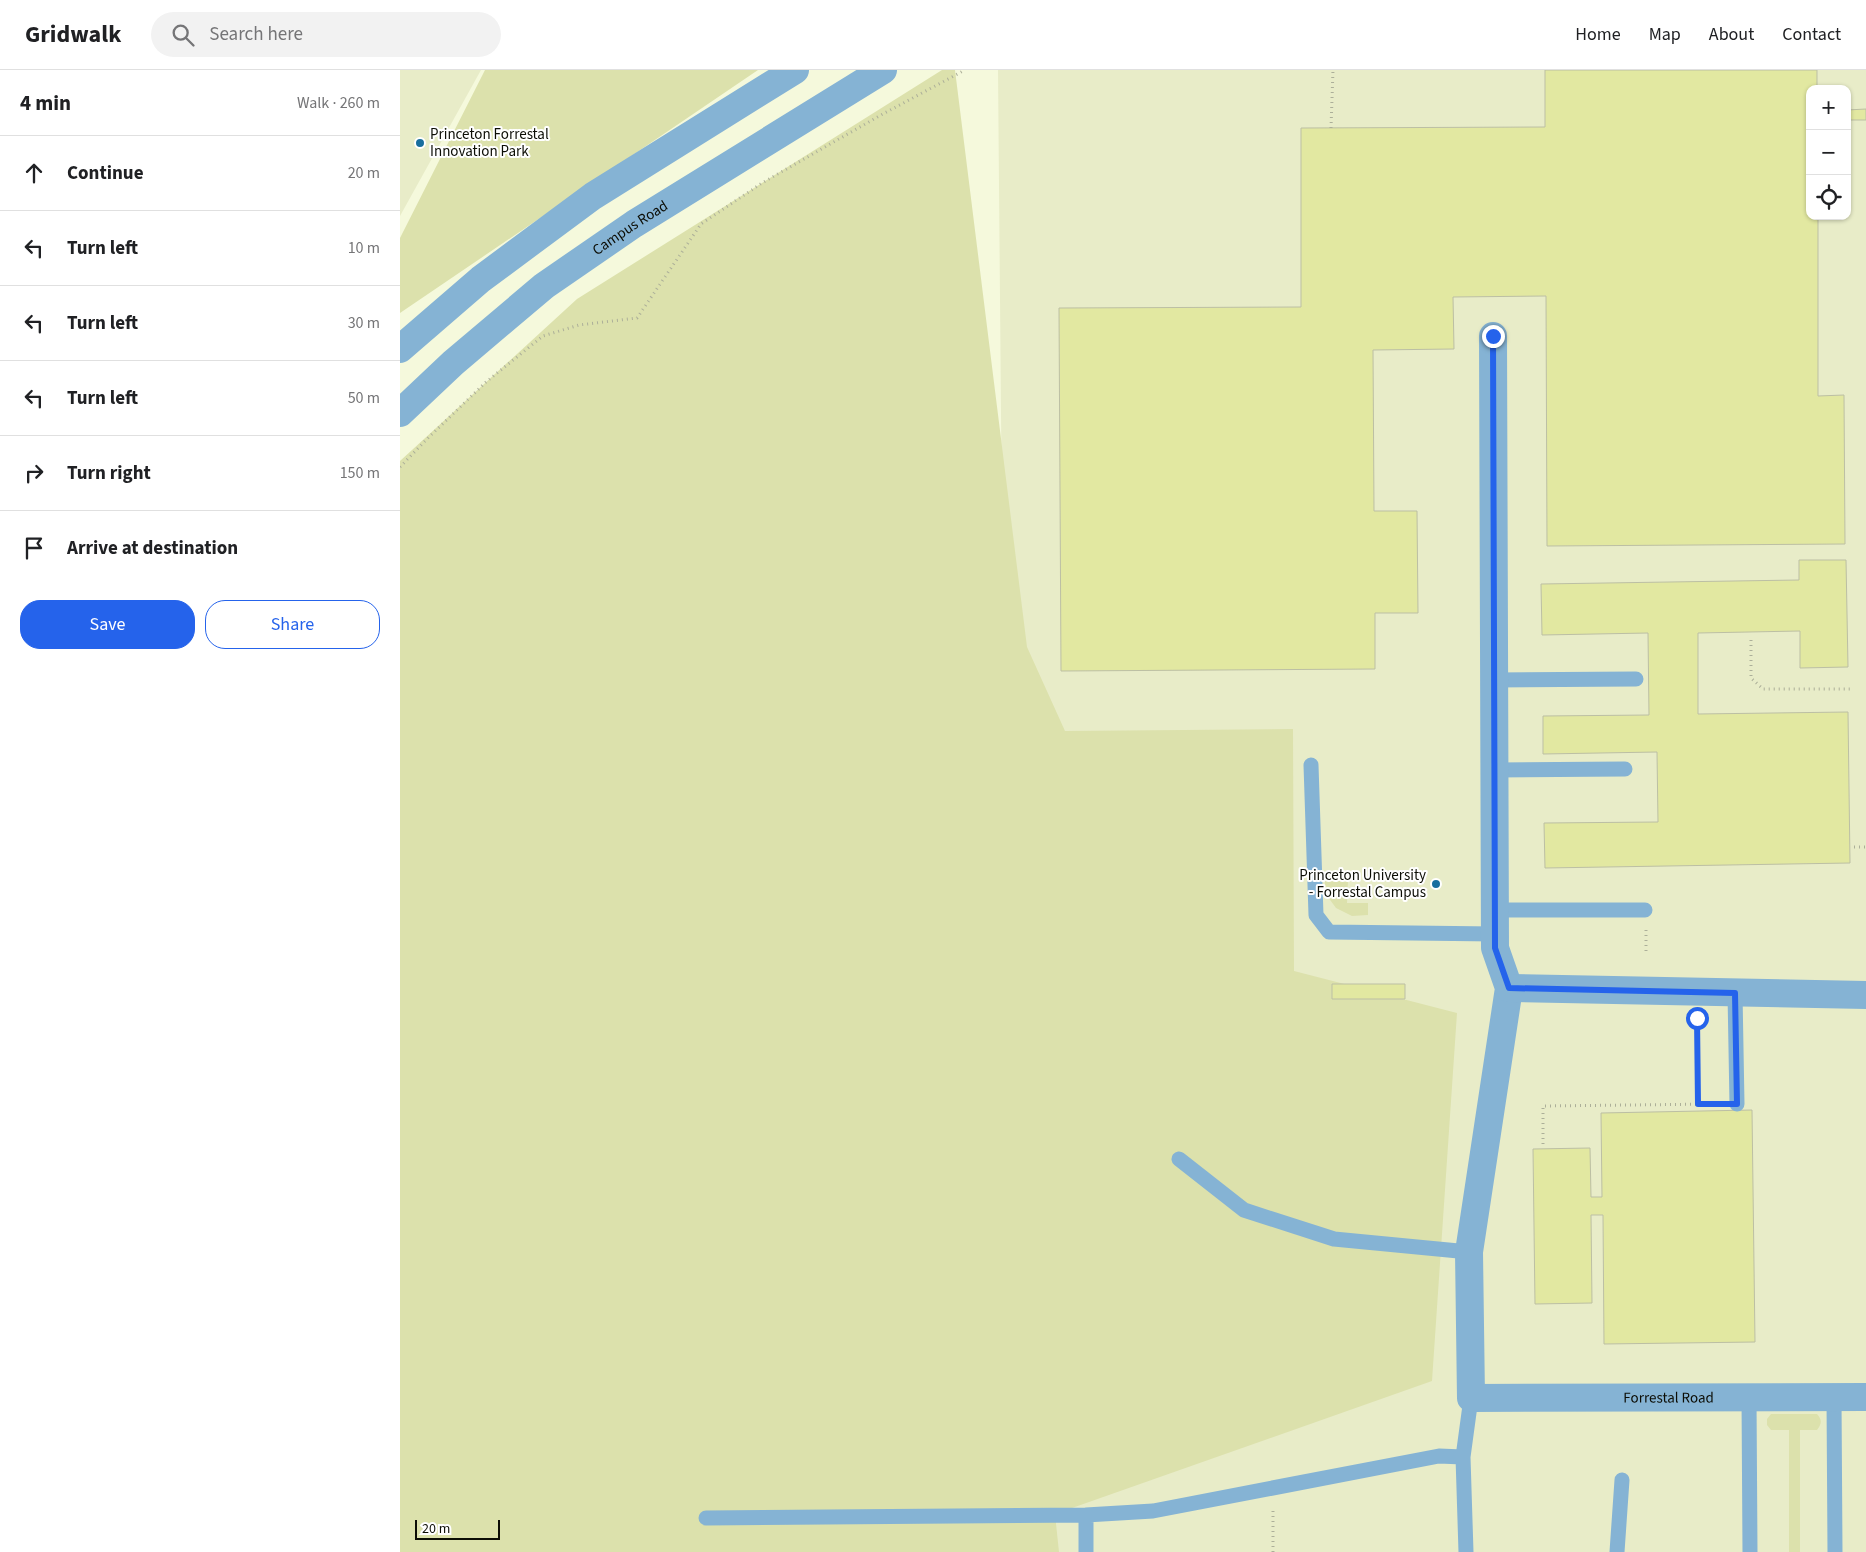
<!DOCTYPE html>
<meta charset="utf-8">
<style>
body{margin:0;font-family:"Source Sans 3",sans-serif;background:#f2f2f2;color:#202124}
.controls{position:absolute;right:15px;top:15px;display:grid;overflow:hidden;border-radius:10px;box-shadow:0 1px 4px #0004}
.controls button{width:45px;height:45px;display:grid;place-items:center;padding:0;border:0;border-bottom:1px solid #e0e0e0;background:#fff;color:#202124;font:25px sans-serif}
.scale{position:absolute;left:15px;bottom:12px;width:85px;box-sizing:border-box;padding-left:5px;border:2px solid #0c0d05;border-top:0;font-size:14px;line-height:18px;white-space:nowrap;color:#0c0d05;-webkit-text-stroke:4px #fff;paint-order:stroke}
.stop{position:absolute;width:15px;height:15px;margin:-11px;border:4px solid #2563eb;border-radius:50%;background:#fff}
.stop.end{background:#2563eb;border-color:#fff;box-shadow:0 1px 5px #0008}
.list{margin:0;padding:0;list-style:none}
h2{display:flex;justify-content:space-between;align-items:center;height:65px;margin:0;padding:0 20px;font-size:21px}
h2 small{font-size:16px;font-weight:400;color:#757577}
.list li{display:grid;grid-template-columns:32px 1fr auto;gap:15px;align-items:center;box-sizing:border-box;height:75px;padding:0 20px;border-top:1px solid #e0e0e0}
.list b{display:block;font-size:19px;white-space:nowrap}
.list em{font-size:16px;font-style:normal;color:#757577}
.actions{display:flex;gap:10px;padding:15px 20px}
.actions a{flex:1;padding:11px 0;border:1px solid #2563eb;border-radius:20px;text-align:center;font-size:18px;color:#2563eb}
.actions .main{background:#2563eb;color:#fff}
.icon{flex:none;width:28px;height:28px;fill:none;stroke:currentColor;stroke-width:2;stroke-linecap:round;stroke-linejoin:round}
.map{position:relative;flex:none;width:1466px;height:1482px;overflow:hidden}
header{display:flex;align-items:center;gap:30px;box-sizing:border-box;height:70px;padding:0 25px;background:#fff;border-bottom:1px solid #e0e0e0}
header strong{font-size:24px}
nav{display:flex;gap:28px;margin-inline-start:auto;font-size:18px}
.search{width:350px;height:45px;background:#f2f2f2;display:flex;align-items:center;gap:12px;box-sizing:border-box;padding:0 18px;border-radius:28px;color:#757577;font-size:19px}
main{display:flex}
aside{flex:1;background:#fff}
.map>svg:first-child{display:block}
.built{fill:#e8ecc8;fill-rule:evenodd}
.green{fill:#dce1ac}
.building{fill:#e2e8a1;stroke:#bcbfa4}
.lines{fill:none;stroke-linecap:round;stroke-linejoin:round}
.path{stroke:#acaf99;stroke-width:3;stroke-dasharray:1 4;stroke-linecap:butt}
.lane{stroke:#85b3d4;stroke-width:15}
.street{stroke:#85b3d4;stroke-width:28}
.route{stroke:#2563eb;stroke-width:6}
.poi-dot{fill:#186e9e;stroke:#fff;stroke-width:2}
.labels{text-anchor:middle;stroke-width:4;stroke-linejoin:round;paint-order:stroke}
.poi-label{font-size:15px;fill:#0c0d05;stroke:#fff;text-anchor:start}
.street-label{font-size:15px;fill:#0c0d05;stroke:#fff}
</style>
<header>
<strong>Gridwalk</strong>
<div class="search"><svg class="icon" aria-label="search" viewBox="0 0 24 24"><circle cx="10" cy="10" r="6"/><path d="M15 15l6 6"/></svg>Search here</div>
<nav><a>Home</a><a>Map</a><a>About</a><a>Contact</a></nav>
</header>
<main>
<aside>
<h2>4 min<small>Walk · 260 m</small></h2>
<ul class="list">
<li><svg class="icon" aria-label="ahead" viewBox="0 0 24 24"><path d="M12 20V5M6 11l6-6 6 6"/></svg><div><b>Continue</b></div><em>20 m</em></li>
<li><svg class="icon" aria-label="left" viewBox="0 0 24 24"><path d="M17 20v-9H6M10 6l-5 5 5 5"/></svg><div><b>Turn left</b></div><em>10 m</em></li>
<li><svg class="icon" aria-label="left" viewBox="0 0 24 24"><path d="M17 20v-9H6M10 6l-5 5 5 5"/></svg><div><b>Turn left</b></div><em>30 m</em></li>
<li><svg class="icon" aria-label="left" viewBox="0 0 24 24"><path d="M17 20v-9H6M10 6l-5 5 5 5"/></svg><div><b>Turn left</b></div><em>50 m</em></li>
<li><svg class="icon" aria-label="right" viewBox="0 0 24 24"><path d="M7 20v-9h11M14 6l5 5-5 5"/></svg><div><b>Turn right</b></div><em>150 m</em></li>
<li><svg class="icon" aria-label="arrive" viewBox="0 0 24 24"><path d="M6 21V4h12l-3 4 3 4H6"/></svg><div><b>Arrive at destination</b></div></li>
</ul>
<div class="actions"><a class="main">Save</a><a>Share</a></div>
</aside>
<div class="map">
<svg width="1466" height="1482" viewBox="0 0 1466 1482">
<rect width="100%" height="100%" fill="#f5f9dc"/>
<path class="built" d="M0,0H81L0,146Z
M598,0H1466V1482H611ZM1410,19H1447V146H1410Z"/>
<path class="green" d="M85,0H358L0,243V168Z
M542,0H555L627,577L665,661L893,659L894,901L1057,943L1032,1311L655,1444L659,1482H0V391L177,229Z
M925,811H948L947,833H968V845L952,846L936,838L925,823Z
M1371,1344H1417C1422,1350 1422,1353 1417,1360H1400V1482H1389V1360H1371L1367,1355V1349Z"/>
<path class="building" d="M1145,0H1417V19H1410V146H1418V326L1444,325L1445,474L1147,476L1146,226L1053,227L1054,279L973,280L974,441H1017L1018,543H975V599L661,601L659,238L901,237V58L1145,57Z
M1466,39V50H1447V40Z
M1399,490H1446L1448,597L1400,598V561L1298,563V644L1448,642L1450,793L1145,798L1144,753L1258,752L1257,682L1143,684V646L1249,645L1248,563L1142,565L1141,514L1399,510Z
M932,914H1005V929H932Z
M1352,1040L1355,1272L1204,1274L1203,1145H1191L1192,1233L1135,1234L1133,1079L1190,1078L1191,1127H1202L1201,1043Z"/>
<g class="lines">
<path class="path" d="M931,58L933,0
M0,397L27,369L86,312L143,266L179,255L237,248L301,154L362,113L481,45L565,0
M1351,570V608L1363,619H1453
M1454,777H1466
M1246,860V882
M1297,949L1298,1034
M1143,1074V1036L1316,1034
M873,1482V1439"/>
<path class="lane" d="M1094,610L1236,609
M911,695L916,845L929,862L1095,864
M1095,700L1225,699
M1095,840H1245
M1335,923L1337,1034
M779,1089L844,1140L934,1169L1069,1182
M1349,1328L1350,1482
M1434,1328L1435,1482
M306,1448L686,1445
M686,1482V1445L753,1441L1039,1386L1063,1387
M1066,1482L1063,1387L1071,1328
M1217,1482L1222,1410"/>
<g class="street">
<path id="s1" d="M1093,266L1095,878L1109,918L1069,1182L1071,1328L1466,1327"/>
<path d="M0,279L81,209L193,126L395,0"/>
<path id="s2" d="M0,343L53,293L144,216L234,154L483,0"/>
<path d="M1109,918L1466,925"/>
</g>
</g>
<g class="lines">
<path class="route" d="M1093,266L1095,878L1109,918L1335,923L1337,1034H1298L1297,948"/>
</g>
<g class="poi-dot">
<circle cx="20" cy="73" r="5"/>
<circle cx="1036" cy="814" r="5"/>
</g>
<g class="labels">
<g class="poi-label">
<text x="30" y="69">Princeton Forrestal<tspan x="30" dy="17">Innovation Park</tspan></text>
<text x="1026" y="810" text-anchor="end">Princeton University<tspan x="1026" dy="17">- Forrestal Campus</tspan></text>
</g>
<g class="street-label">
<text dy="5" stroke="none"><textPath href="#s2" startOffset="296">Campus Road</textPath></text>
<text dy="5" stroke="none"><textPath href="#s1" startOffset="1265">Forrestal Road</textPath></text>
</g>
</g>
</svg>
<div class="controls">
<button>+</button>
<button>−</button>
<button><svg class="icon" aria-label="locate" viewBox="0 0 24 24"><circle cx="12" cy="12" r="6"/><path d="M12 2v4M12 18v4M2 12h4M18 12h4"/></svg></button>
</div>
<div class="scale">20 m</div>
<div class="stop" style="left:1297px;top:948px"></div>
<div class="stop end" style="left:1093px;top:266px"></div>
</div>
</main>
